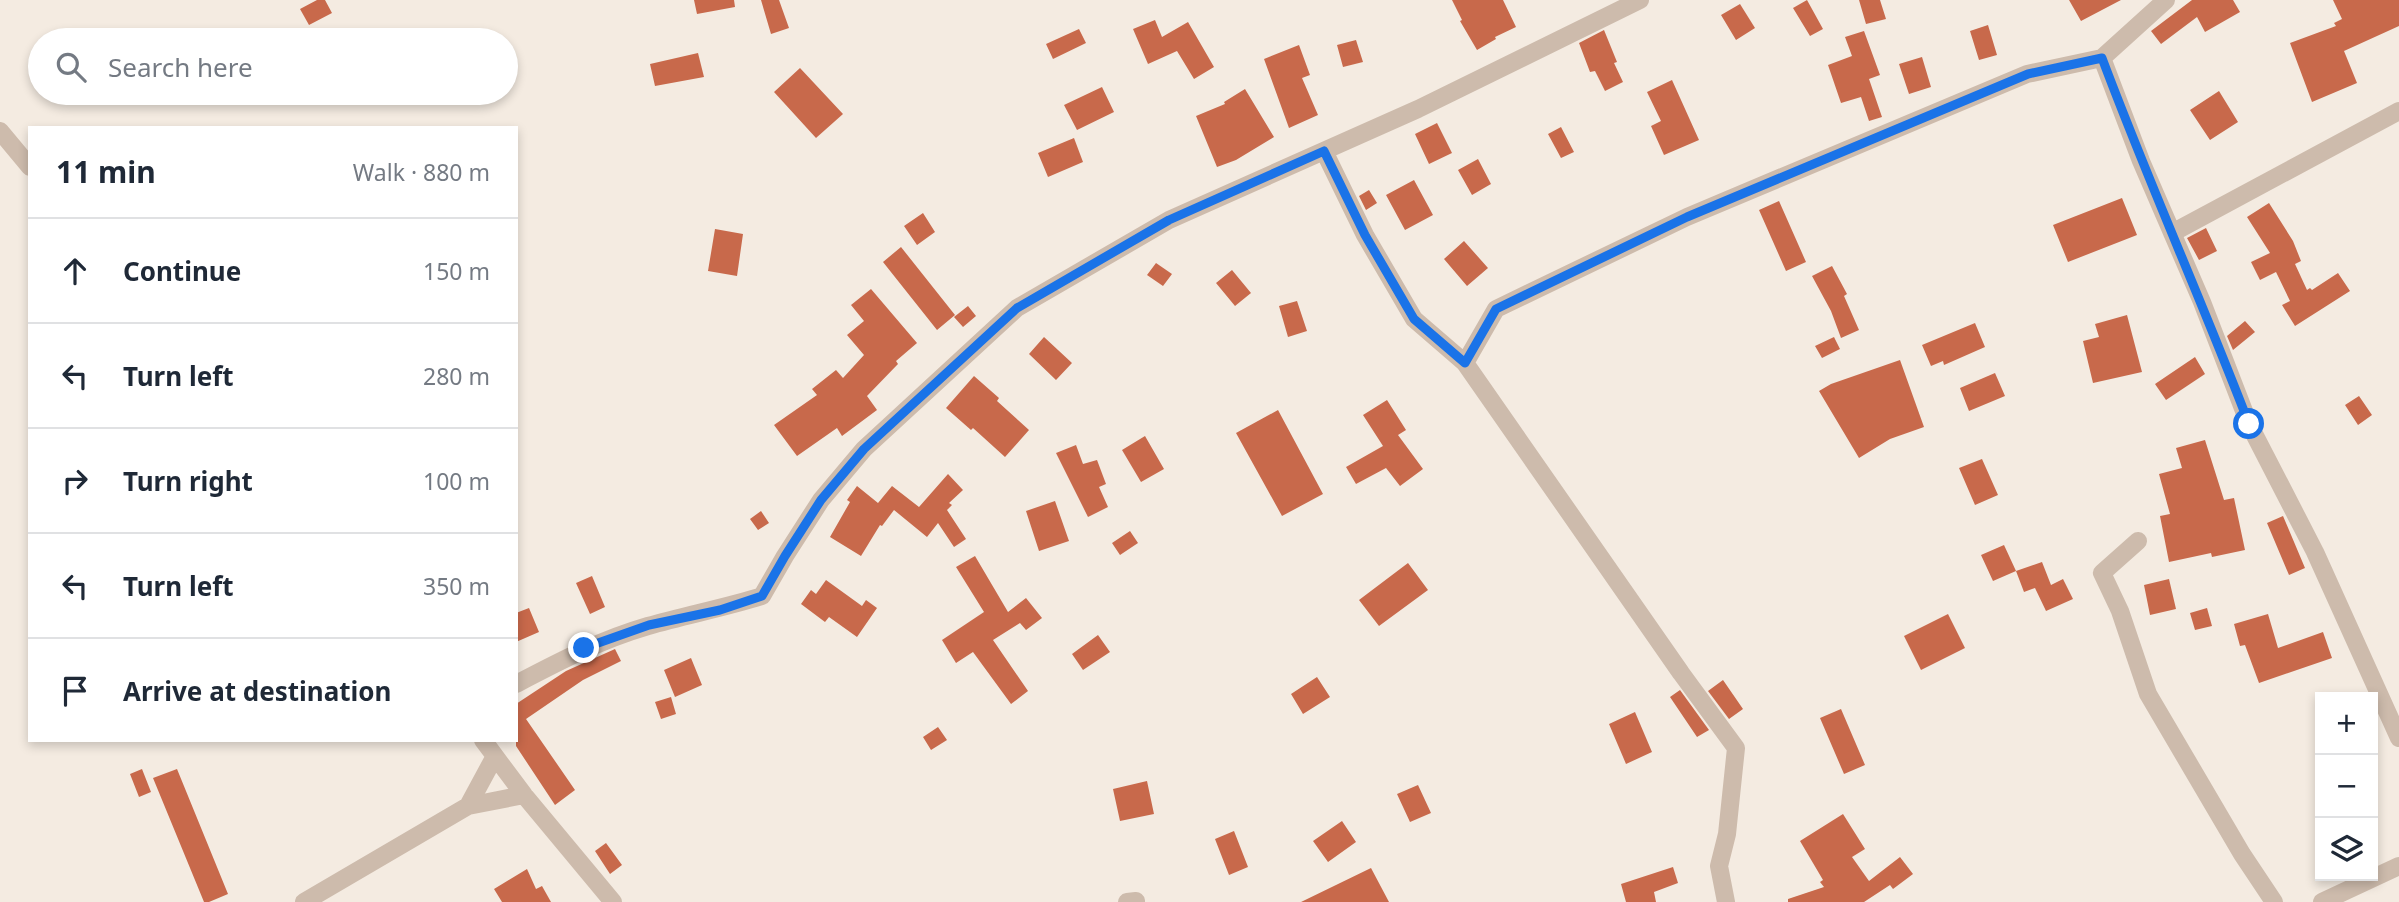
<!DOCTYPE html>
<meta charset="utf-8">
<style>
body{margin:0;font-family:"Noto Sans",sans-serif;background:#f6f6f7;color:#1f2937}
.controls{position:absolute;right:21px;bottom:21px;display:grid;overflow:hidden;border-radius:0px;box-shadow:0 4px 10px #0003}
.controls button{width:63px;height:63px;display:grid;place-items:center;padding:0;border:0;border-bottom:2px solid #e0e1e3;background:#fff;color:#1f2937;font:35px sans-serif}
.stop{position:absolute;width:21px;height:21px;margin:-16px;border:5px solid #1a73e8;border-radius:50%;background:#fff}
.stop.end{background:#1a73e8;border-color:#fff;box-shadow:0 2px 7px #0008}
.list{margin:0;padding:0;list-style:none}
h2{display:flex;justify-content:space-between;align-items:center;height:91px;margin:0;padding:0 28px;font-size:30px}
h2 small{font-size:23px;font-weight:400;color:#747a83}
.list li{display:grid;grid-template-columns:46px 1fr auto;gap:21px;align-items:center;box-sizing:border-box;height:105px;padding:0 28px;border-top:2px solid #e0e1e3}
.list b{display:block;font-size:26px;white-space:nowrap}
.list em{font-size:23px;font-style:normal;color:#747a83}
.icon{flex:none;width:38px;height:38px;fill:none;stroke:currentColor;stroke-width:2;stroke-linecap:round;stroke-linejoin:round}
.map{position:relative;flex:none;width:2399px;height:902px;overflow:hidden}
.search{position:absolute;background:#fff;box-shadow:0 4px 10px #0003;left:28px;top:28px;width:490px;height:77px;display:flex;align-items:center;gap:18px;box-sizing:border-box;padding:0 24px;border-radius:38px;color:#747a83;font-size:26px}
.panel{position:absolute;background:#fff;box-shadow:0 4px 10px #0003;left:28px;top:126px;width:490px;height:616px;border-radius:0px}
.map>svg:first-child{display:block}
.building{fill:#c8694b}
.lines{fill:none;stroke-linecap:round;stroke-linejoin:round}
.minor{stroke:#cdbbac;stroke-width:18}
.route{stroke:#1a73e8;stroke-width:9}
</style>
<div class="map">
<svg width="2399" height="902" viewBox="0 0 2399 902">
<rect width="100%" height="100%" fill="#f4ebe1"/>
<path class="building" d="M317,0H325L332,13L309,25L300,9Z
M694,0H734L735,7L697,14Z
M761,0H779L789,28L771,34Z
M1452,0H1503L1516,27L1495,37L1496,39L1477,50L1460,21L1462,20Z
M1807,0L1823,29L1810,36L1793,8Z
M1859,0H1880L1886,19L1866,24Z
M2069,0H2121L2081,21Z
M2192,0H2233L2240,12L2205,32L2197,17L2161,44L2151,31Z
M2333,0H2399V26L2344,51L2357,83L2312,102L2290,43L2336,26L2334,23L2342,19Z
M1740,4L1755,28L1736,40L1721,15Z
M1155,20L1162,37L1188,22L1214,67L1194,79L1177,51L1148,64L1133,29Z
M1988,25L1997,55L1979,60L1970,31Z
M1079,29L1086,43L1053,59L1046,44Z
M1604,30L1617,62L1614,63L1623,82L1605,91L1595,71L1590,72L1579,43Z
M1864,31L1880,75L1869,79L1882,117L1869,121L1861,97L1841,103L1828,65L1852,56L1845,37Z
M1356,40L1363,62L1343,67L1337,45Z
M1299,45L1310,75L1302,78L1318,115L1289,128L1264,59Z
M698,53L704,77L655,86L650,64Z
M1922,57L1931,87L1909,94L1899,64Z
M800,68L843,114L816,138L774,92Z
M1672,80L1699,140L1664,155L1651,126L1661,121L1647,92Z
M1102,87L1114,112L1077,130L1064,105Z
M1245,89L1274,137L1236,160L1217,167L1196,116L1225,104L1224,102Z
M2219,91L2238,122L2210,140L2190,110Z
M1437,123L1452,153L1429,164L1415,134Z
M1561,127L1574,152L1561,158L1548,134Z
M1074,138L1083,162L1048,177L1038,153Z
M1478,159L1491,184L1472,195L1458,170Z
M1414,180L1433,215L1405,230L1386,195Z
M1369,190L1377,203L1366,210L1359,196Z
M2122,198L2137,235L2068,262L2053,225Z
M1779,201L1806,262L1786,271L1759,210Z
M2269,203L2293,241L2301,261L2295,264L2307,290L2310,288L2312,290L2338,273L2350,291L2295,326L2282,305L2290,301L2276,272L2260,280L2251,262L2270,253L2247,217Z
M923,213L935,232L917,245L904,226Z
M2206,228L2217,251L2199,260L2187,238Z
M715,229L743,234L737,276L708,271Z
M1464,241L1488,268L1467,286L1444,259Z
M901,247L955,315L937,330L883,262Z
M1156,263L1172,274L1163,286L1147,275Z
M1832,266L1847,294L1844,296L1859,330L1841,338L1831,311L1812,276Z
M1232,270L1251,293L1235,306L1216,283Z
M871,289L917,343L896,361L898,364L867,396L877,410L842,436L837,428L797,456L774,425L817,395L812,389L836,370L843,378L864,355L847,335L864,321L851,305Z
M1297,301L1307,331L1288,337L1279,306Z
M968,306L976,316L963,327L954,317Z
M2127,315L2142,372L2093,383L2083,341L2099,337L2095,324Z
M2245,321L2255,332L2233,350L2227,336Z
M1975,323L1985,347L1944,365L1943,361L1931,366L1922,345Z
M1044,337L1072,363L1056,380L1029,354Z
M1834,337L1840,349L1822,358L1815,346Z
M2195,357L2205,374L2166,400L2155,384Z
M1900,360L1924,427L1890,439L1859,458L1819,391L1831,384Z
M1995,373L2005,396L1969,411L1960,388Z
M974,376L999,398L997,401L1029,430L1005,457L973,428L971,430L946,408Z
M2359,396L2372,415L2358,425L2345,405Z
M1387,400L1406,430L1398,435L1423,469L1400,486L1386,468L1356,484L1346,467L1383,446L1363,415Z
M1278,410L1323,494L1282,516L1236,433Z
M1145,436L1164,469L1141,482L1122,450Z
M2205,440L2224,500L2234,498L2245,550L2212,557L2211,553L2169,562L2160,516L2170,514L2159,474L2182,468L2176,448Z
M1076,445L1083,464L1097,460L1106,484L1099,487L1108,507L1088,517L1056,453Z
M1982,459L1998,495L1975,505L1959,468Z
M948,474L963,490L949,503L952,505L947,510L966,539L954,547L938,523L927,537L894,510L882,526L880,525L861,556L830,537L850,502L847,500L857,486L878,503L892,486L919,507Z
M1055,501L1069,541L1039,551L1026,511Z
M761,511L769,523L758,530L750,519Z
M2283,516L2305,568L2289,575L2267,523Z
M1130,531L1138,543L1120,555L1112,543Z
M2004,545L2016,571L1993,581L1981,555Z
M975,556L1008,612L1026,598L1042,618L1026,630L1020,623L993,640L1028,691L1011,704L973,652L956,663L942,640L984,612L956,567Z
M2042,562L2051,585L2063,579L2073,599L2046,611L2035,588L2024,592L2016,571Z
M1408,563L1428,590L1379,626L1359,600Z
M592,576L605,607L590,614L576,583Z
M2169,579L2176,609L2150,615L2144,585Z
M826,580L862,606L866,600L877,608L857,637L829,617L825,622L801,604L811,590L816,594Z
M529,608L539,632L516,642V613Z
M2207,608L2212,626L2195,630L2190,613Z
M1948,614L1965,648L1921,670L1904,636Z
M2268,614L2278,648L2323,632L2332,658L2259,683L2245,645L2240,646L2234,624Z
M1098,635L1110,652L1083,670L1072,654Z
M615,649L621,661L583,680L526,719L575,790L555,805L516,746V704L566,671Z
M691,658L702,685L675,697L664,670Z
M1317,677L1330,697L1303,714L1291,694Z
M1723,680L1743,709L1729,719L1708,691Z
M1680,690L1709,730L1697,737L1670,697Z
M671,697L676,714L661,719L655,702Z
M1841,709L1865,765L1844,774L1820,718Z
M1635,712L1652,752L1626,764L1609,724Z
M938,727L947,740L931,750L923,737Z
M142,769L151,792L139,797L130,774Z
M177,769L228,894L209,902H204L153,778Z
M1147,781L1154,814L1120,821L1113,789Z
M1418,785L1431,813L1410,822L1397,794Z
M1843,814L1865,849L1852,857L1869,881L1900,857L1913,874L1893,889L1890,885L1864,902H1788V899L1824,887L1820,882L1823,880L1800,841Z
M1342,821L1356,842L1328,862L1313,841Z
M1234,831L1248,867L1229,875L1215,839Z
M606,843L622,865L610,874L595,851Z
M1673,867L1678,883L1654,892L1656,902H1626L1621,884Z
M1371,868L1389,902H1301Z
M527,869L536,889L542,886L551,902H502L494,889Z"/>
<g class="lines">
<path class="minor" d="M2166,0L2102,58L2141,161L2202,302L2249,424L2315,552L2399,738
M0,131L30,167
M1324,151L1365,235L1414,319L1465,363L1681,673L1736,748L1727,834L1719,866L1726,902
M2172,233L2399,111
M1465,363L1496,309L1687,217L2027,74L2102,58
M2138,541L2102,573L2120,611L2148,694L2242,854L2274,902
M516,684C560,661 600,640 648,626C686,615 724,608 762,596L785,556L821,500L864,449L1017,308L1169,220L1418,109L1640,0
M483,740L524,795L613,902
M468,806L495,756
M304,902L468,806L524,795
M1127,902L1136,901
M2322,902L2399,866"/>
</g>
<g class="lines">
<path class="route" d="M584,648L649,625L720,610L762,596L785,556L821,500L864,449L1017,308L1169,220L1324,151L1365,235L1414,319L1465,363L1496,309L1687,217L2028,74L2102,58C2148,181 2202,301 2249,424"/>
</g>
</svg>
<div class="controls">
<button>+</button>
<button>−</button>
<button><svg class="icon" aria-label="layers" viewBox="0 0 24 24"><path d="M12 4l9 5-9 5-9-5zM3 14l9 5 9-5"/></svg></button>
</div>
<div class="stop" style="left:2249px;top:424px"></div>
<div class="stop end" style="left:584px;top:648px"></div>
<div class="search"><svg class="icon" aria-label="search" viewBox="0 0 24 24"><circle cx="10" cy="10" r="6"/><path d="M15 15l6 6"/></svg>Search here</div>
<section class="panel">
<h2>11 min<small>Walk · 880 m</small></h2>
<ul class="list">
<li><svg class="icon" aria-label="ahead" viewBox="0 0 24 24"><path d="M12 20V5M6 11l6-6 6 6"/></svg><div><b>Continue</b></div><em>150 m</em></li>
<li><svg class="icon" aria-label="left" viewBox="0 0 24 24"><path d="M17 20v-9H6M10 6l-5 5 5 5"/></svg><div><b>Turn left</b></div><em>280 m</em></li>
<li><svg class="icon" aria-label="right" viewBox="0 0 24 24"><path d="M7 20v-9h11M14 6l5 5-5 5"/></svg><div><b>Turn right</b></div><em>100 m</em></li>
<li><svg class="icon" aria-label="left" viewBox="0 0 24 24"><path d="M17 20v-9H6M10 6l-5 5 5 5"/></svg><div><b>Turn left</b></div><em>350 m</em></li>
<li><svg class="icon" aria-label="arrive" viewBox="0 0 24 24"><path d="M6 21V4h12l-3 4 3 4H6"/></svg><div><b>Arrive at destination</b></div></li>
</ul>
</section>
</div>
